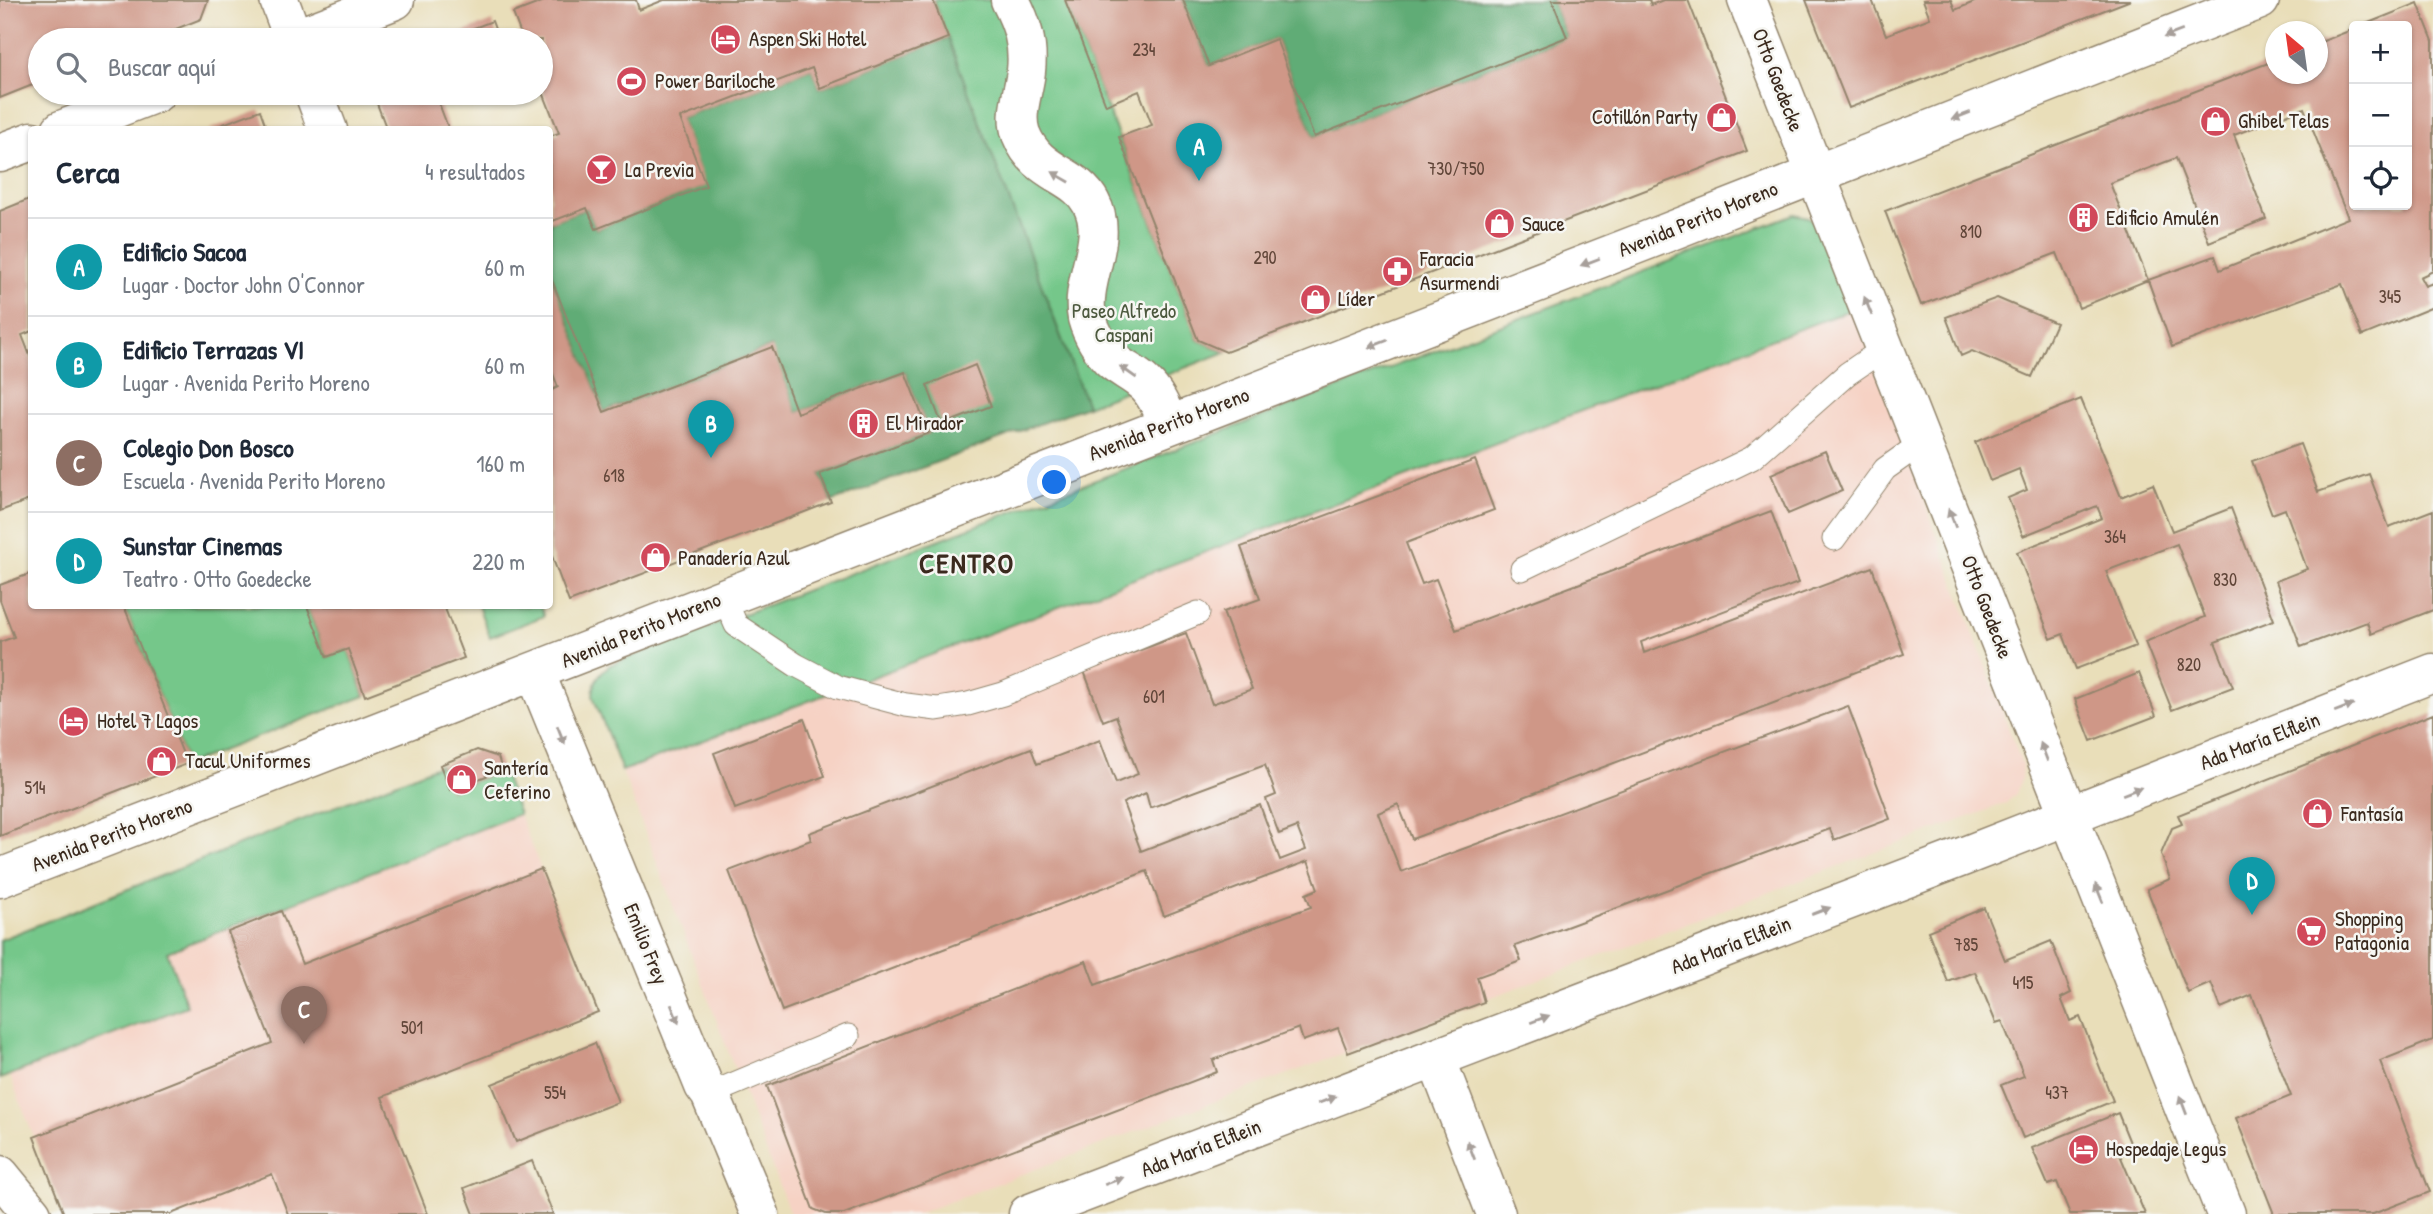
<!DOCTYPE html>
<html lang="es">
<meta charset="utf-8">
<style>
body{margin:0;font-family:"Patrick Hand",sans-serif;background:#f2f2f3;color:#1f2937}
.controls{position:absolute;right:21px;top:21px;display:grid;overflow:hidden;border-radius:7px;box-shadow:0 2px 5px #0004}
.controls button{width:63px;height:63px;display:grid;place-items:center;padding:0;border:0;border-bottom:2px solid #e0e1e3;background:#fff;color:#1f2937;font:35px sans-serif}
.compass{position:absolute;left:2265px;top:21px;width:63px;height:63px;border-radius:50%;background:#fff;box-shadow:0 2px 5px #0004;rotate:331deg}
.you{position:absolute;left:1055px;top:483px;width:24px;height:24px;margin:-18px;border:5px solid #fff;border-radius:50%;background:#1a73e8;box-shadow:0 0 0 10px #1a73e833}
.badge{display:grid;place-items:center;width:46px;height:46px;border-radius:50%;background:#1a73e8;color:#fff;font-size:23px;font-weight:700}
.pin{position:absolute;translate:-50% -58px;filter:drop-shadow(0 2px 4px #0008)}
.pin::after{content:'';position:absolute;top:37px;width:24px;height:21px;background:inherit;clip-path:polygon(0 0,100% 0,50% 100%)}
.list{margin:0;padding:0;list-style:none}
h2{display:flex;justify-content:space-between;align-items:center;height:91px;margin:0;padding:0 28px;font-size:30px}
h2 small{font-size:23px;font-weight:400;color:#747a83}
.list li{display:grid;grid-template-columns:46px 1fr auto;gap:21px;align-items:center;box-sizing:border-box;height:98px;padding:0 28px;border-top:2px solid #e0e1e3}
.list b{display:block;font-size:26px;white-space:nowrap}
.list p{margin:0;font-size:23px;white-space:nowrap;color:#747a83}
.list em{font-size:23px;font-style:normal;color:#747a83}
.icon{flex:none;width:38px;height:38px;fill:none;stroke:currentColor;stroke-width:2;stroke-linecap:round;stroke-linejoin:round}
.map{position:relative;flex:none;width:2433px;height:1214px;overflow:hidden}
.search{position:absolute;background:#fff;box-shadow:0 2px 5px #0004;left:28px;top:28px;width:525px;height:77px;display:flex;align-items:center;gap:18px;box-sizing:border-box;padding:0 24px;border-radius:38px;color:#747a83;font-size:26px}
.panel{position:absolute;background:#fff;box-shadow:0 2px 5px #0004;left:28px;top:126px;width:525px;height:483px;border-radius:7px}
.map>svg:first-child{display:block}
.built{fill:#f6d2c4}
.green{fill:#75c78a;stroke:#587854;stroke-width:2}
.forest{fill:#60ac76;stroke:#4e6b4a;stroke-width:2}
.building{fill:#cf9787;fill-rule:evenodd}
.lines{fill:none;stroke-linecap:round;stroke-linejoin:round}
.service-casing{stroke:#92846c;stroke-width:25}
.minor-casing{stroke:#92846c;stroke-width:41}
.secondary-casing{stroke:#92846c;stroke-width:41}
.service{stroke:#fff;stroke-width:23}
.minor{stroke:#fff;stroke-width:38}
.secondary{stroke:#fff;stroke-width:38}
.oneway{fill:#a79f9a}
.labels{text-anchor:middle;stroke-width:5;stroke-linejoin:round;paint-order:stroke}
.number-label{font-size:18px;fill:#604538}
.poi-label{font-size:21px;fill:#3b2a1e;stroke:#f6f6f2;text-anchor:start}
.street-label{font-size:21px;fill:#3b2a1e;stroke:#f6f6f2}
.park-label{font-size:21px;fill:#4c593e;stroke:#f6f6f2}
.district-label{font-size:28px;font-weight:bold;letter-spacing:2px;fill:#3b2a1e;stroke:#f6f6f2}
</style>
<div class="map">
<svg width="2433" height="1214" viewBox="0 0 2433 1214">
<rect width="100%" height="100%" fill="#f6f6f2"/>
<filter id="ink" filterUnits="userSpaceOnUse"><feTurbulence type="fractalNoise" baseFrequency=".0143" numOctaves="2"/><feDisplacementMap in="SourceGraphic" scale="14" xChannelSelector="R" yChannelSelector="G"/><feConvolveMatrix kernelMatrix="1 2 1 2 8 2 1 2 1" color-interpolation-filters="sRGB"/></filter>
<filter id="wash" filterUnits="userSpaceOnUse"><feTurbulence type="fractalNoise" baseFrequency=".00686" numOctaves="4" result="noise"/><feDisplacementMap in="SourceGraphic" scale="28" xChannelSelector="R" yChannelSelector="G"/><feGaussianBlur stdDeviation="1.57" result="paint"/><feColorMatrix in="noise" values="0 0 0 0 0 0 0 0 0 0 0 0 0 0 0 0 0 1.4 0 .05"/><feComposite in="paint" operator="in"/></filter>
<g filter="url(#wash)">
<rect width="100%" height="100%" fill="#e9deb9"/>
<path class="built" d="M1853,309L2022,764L2021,780L2016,794L2006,803L917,1214H790L622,771Z
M519,814L598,1012L383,1097L428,1214H64L10,1076L187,1006L166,953Z"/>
<path class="green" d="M933,0H1065L1198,340L1226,352L1087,406Z
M1794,214L1808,217L1818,225L1853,309L622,771L593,696C594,681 598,674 610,665Z
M124,606H307L327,657L348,649L365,696L187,764Z
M478,606H540L544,616L490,637Z
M440,765L451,790L502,770L519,814L167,952L187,1006L0,1079V940Z"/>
<path class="forest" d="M1183,0H1552L1567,37L1314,137L1276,39L1209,66Z
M948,38L1087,406L831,502L820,474L929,433L905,372L797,413L771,347L604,412L550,275V222L587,208L596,229L705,186L680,118L812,68L820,88Z"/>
<g id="blocks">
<path class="building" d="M0,0H208L201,19L148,40H40V82L0,98Z
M547,0H636L639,10L664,0H933L948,38L820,88L812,68L680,118L706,186L596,229L587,208L550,222V136L559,133L541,87V40H523L513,13Z
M1065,0H1183L1209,66L1276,39L1314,137L1567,37L1552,0H1649L1651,5L1663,0H1688L1747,151L1226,352L1198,340L1119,137L1152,125L1139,91L1106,105Z
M1806,0H1872L1886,35L1930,18L1923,0H1951L1955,10L1979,0H2131L1849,108Z
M2418,3L2433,41V271L2420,277L2425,286L2433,283V307L2362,336L2342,284L2172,347L2148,280L2215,256L2220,270L2348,218L2304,108L2234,135L2266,219L2209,242L2176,158L2110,183L2148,280L2079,308L2057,253L1921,305L1885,211L2276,60V74H2318V43L2354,29V205H2407V26H2361Z
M492,21L499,40H443Z
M373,93H435L449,130H387Z
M260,110L267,130H210V129Z
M32,198V331L22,335L32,361V499L0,511V211Z
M550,275L604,412L772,347L797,413L905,372L929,433L820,474L831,502L569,602L550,551V391L558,387L550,366Z
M1997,298L2056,323L2032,377L1972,351L1961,356L1946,317Z
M975,365L991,406L942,425L927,385Z
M2081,399L2121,497L2153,484L2172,531L2231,508L2274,620L2215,642L2233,687L2172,710L2145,642L2205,617L2177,544L2106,571L2136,646L2076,669L2063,634L2051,639L2017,552L2102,518L2097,506L2023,536L2008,498L2027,490L2019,469L1990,481L1975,442Z
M2300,444L2318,492L2369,474L2389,527L2433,510V610L2371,634L2367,622L2301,647L2276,581L2307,569L2285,509L2272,514L2252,461Z
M1825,451L1842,491L1788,514L1771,474Z
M1475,460L1494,510L1406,543L1422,584L1436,579L1456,630L1771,511L1798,583L1641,642L1644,653L1872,567L1904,654L1412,839L1398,804L1378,813L1401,872L1848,706L1890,819L1834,840L1830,829L1515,946L1521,961L1477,977L1484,1002L1348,1053L1338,1028L1303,1041L1299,1028L1213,1060L1217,1072L844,1214H826L813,1209L767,1086L1086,961L1095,985L1311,907L1306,894L1318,889L1308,861L1164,916L1147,871L782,1011L729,871L811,840L809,833L1031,748L1037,764L1100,740L1116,783L1138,774L1116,716L1103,721L1084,671L1186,633L1212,704L1252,689L1223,612L1260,599L1241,547ZM1265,765L1276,795L1266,799L1279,834L1297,827L1306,850L1280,860L1260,805L1141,851L1123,803L1146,793L1150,808Z
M32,573V606H124L187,764L0,836V642L14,637L0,600V585Z
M307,606H444L464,658L365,696L348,649L327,657Z
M2139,673L2156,716L2091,741L2075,699Z
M2433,714V1040L2380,1061L2430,1192L2373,1214H2274L2236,1118L2291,1096L2252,995L2221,1008L2211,983L2188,993L2147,889L2170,879L2161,854L2172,828L2182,824L2178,815Z
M804,719L825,776L735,809L714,753Z
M477,750L498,757L502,770L450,790L440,765Z
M541,869L598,1012L382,1097L428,1214H288L272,1174L171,1214H64L34,1137L272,1043L228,932L281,911L302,964Z
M1984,908L2005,960L2051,941L2071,993L2061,998L2070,1021L2080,1017L2113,1101L2023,1138L2001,1085L2024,1076L2002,1021L1996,1023L1975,972L1948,982L1928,931Z
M595,1043L618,1102L516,1142L492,1084Z
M2118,1113L2133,1150L2120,1155L2145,1214H2070L2057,1182L2048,1185L2032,1148Z
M532,1161L553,1214H474L464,1188Z"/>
</g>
</g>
<g filter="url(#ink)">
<use href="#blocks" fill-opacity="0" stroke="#92846c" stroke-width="2"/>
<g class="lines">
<defs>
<path id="service" d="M1834,539L1885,469L1923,442
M1522,569L1752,458L1847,374L1885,348
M724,597L736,625L796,665L838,687L906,705L937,709L968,704L1003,694L1198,613
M710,1094L848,1036"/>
<path id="minor" d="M279,0L294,40
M1010,0C1022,23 1029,44 1026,71C1024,91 1014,114 1021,134C1037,175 1076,173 1091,203C1111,240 1079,279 1087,318C1091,333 1102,352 1114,362C1124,370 1136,375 1145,384C1156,394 1163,411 1169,424
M1747,0L2226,1214
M291,40L395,0
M314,93L328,130
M61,130L156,93
M0,153L32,141
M535,672L704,1086L710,1094L760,1214
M1436,1058L1496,1214
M0,1175L32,1214
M1028,1214L1962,857L2433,673"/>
<path id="secondary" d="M0,878L1648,240L2260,0"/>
</defs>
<use href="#service" class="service-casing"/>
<use href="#minor" class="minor-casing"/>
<use href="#secondary" class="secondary-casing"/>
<use href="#service" class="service"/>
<use href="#minor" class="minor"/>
<use href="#secondary" class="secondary"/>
</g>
<defs><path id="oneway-solid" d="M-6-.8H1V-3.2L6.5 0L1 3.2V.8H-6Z" transform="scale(1.75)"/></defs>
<g class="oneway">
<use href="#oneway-solid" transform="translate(2173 34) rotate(159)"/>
<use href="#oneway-solid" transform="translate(1961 116) rotate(159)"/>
<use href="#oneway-solid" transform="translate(1061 177) rotate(-150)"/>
<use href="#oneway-solid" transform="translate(1590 262) rotate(159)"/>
<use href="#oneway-solid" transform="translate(1868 306) rotate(-112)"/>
<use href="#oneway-solid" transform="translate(1378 344) rotate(159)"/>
<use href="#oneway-solid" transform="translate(1128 372) rotate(-145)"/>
<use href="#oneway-solid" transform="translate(1952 518) rotate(-111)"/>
<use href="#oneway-solid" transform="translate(2344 708) rotate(-21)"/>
<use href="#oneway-solid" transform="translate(561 735) rotate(68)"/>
<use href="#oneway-solid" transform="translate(2044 752) rotate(-111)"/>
<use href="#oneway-solid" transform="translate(2132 791) rotate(-21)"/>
<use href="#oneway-solid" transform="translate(2099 893) rotate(-112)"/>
<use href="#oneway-solid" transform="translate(1821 911) rotate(-21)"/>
<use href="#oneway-solid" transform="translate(675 1014) rotate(68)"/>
<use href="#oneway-solid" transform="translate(1540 1019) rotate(-21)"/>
<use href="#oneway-solid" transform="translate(1327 1100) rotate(-21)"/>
<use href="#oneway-solid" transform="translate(2183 1105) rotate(-111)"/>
<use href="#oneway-solid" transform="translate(1471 1150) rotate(-111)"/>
<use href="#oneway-solid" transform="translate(1114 1181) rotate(-21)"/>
</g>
</g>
<defs>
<symbol id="hotel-disc" viewBox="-11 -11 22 22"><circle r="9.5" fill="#d1495b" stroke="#f6f6f2"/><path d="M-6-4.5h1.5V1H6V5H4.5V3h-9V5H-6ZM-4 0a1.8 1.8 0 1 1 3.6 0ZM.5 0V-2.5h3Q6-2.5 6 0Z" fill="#fff"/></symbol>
<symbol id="stadium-disc" viewBox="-11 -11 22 22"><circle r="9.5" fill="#d1495b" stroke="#f6f6f2"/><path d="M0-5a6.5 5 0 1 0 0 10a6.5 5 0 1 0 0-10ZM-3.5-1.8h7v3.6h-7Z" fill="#fff"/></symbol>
<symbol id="shop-disc" viewBox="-11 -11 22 22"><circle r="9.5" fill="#d1495b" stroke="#f6f6f2"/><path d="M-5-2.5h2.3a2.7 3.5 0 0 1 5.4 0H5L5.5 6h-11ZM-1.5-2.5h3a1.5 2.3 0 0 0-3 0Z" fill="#fff"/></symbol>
<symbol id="bar-disc" viewBox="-11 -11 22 22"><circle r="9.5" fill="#d1495b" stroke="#f6f6f2"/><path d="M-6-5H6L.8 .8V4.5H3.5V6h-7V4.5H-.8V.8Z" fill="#fff"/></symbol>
<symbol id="building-disc" viewBox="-11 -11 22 22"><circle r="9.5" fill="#d1495b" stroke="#f6f6f2"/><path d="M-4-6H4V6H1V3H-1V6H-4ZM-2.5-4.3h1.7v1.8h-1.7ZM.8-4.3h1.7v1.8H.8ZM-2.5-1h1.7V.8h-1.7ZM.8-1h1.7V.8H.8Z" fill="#fff"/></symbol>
<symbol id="pharmacy-disc" viewBox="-11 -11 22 22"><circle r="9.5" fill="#d1495b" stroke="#f6f6f2"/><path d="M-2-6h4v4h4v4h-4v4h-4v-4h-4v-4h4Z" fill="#fff"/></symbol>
<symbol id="supermarket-disc" viewBox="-11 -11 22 22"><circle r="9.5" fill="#d1495b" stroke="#f6f6f2"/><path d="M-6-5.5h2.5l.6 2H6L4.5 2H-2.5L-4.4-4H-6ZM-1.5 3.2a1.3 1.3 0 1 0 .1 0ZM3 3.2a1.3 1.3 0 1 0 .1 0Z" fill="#fff"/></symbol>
</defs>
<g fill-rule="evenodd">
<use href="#hotel-disc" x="708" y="22" width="35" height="35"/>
<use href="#stadium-disc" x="614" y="64" width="35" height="35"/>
<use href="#shop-disc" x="1704" y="100" width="35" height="35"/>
<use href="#shop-disc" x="2198" y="104" width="35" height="35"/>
<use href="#bar-disc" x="584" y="152" width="35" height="35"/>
<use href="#building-disc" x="2066" y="200" width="35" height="35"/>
<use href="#shop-disc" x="1482" y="206" width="35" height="35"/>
<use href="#pharmacy-disc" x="1380" y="254" width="35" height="35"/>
<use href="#shop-disc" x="1298" y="282" width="35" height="35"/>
<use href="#building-disc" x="846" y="406" width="35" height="35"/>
<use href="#shop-disc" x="638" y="540" width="35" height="35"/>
<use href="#hotel-disc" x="56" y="704" width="35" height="35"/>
<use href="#shop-disc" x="144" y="744" width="35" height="35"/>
<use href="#shop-disc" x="444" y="762" width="35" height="35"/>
<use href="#shop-disc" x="2300" y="796" width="35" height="35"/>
<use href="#supermarket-disc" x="2294" y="914" width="35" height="35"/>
<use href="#hotel-disc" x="2066" y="1132" width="35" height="35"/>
</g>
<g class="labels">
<g class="number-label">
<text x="1144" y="56">234</text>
<text x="1456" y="175">730/750</text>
<text x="1971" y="238">810</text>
<text x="1265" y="264">290</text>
<text x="2390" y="303">345</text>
<text x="614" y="482">618</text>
<text x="2115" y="543">364</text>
<text x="2225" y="586">830</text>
<text x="2189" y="671">820</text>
<text x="1154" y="703">601</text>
<text x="35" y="794">514</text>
<text x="1966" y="951">785</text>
<text x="2023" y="989">415</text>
<text x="412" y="1034">501</text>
<text x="555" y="1099">554</text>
<text x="2057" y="1099">437</text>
</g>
<g class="poi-label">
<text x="749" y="46">Aspen Ski Hotel</text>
<text x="655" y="88">Power Bariloche</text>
<text x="1698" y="124" text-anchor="end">Cotillón Party</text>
<text x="2238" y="128">Ghibel Telas</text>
<text x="625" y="177">La Previa</text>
<text x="2106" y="225">Edificio Amulén</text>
<text x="1522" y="231">Sauce</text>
<text x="1420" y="266">Faracia<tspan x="1420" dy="24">Asurmendi</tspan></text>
<text x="1338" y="306">Líder</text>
<text x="886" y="430">El Mirador</text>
<text x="678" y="565">Panadería Azul</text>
<text x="97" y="728">Hotel 7 Lagos</text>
<text x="185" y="768">Tacul Uniformes</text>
<text x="484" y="775">Santería<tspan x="484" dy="24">Ceferino</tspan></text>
<text x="2341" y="821">Fantasía</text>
<text x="2335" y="926">Shopping<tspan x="2335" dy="24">Patagonia</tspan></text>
<text x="2106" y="1156">Hospedaje Legus</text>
</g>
<g class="street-label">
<text transform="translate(1778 80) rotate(69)" y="7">Otto Goedecke</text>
<text transform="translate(1698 219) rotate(-22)" y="7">Avenida Perito Moreno</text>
<text transform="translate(1169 424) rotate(-21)" y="7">Avenida Perito Moreno</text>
<text transform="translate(1987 607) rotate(69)" y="7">Otto Goedecke</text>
<text transform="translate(641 630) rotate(-22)" y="7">Avenida Perito Moreno</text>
<text transform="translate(2260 741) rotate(-21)" y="7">Ada María Elflein</text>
<text transform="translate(112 835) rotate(-21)" y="7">Avenida Perito Moreno</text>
<text transform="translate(646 944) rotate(68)" y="7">Emilio Frey</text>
<text transform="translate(1731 945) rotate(-21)" y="7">Ada María Elflein</text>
<text transform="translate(1201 1148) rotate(-21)" y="7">Ada María Elflein</text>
</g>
<g class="park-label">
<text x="1124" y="318">Paseo Alfredo<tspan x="1124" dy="24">Caspani</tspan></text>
</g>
<g class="district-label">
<text x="967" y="573">CENTRO</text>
</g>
</g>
</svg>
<div class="controls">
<button>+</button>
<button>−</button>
<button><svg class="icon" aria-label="locate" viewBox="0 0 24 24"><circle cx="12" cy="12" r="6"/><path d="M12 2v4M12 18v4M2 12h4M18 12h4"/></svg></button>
</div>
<svg class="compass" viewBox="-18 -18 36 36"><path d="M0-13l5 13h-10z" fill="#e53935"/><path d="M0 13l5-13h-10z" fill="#747a83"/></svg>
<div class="you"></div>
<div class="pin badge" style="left:1199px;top:181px;background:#0f9aa8">A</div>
<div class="pin badge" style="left:711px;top:458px;background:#0f9aa8">B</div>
<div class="pin badge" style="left:304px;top:1044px;background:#8d6e63">C</div>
<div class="pin badge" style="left:2252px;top:915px;background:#0f9aa8">D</div>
<div class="search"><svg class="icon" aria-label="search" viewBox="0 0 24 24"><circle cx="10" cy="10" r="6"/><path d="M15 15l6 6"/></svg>Buscar aquí</div>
<section class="panel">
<h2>Cerca<small>4 resultados</small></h2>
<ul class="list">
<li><span class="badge" style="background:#0f9aa8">A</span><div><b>Edificio Sacoa</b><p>Lugar · Doctor John O'Connor</p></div><em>60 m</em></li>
<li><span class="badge" style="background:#0f9aa8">B</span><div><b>Edificio Terrazas VI</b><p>Lugar · Avenida Perito Moreno</p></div><em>60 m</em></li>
<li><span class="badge" style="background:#8d6e63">C</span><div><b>Colegio Don Bosco</b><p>Escuela · Avenida Perito Moreno</p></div><em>160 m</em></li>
<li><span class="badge" style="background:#0f9aa8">D</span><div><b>Sunstar Cinemas</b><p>Teatro · Otto Goedecke</p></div><em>220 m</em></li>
</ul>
</section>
</div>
